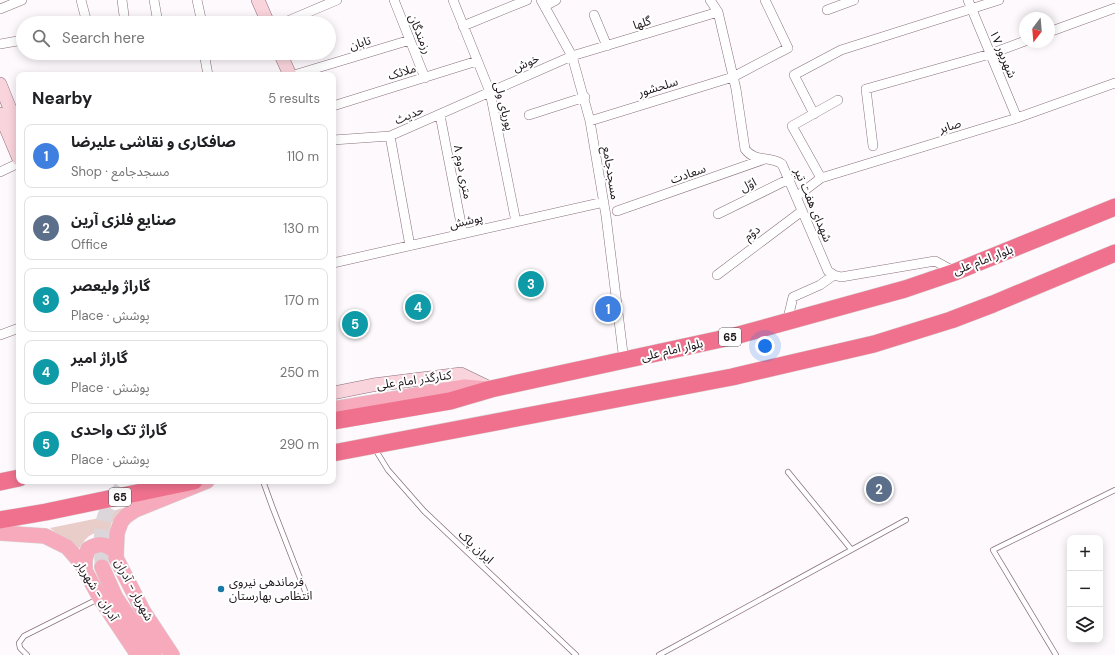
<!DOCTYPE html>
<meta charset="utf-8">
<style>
body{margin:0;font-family:"DM Sans","Noto Sans Arabic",sans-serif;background:#f6f6f6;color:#202124}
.controls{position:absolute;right:12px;bottom:12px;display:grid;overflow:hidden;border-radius:8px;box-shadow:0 2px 10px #0003}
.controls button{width:36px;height:36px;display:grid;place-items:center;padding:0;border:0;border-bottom:1px solid #e0e0e0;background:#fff;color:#202124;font:20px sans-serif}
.compass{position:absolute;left:1019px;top:12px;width:36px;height:36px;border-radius:50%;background:#fff;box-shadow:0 2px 10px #0003;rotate:196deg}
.you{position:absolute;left:765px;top:346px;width:14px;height:14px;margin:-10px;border:3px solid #fff;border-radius:50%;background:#1a73e8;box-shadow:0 0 0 6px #1a73e833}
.badge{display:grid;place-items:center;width:26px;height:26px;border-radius:50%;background:#1a78a5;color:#fff;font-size:13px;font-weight:700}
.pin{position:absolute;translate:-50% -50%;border:2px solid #fff;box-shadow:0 1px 4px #0006}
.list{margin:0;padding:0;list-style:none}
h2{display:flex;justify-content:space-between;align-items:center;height:52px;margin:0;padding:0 16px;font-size:17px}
h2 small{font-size:13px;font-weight:400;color:#757577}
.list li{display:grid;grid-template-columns:26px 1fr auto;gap:12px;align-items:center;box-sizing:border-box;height:64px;margin:0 8px 8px;padding:0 8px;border:1px solid #e0e0e0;border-radius:8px}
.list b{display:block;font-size:15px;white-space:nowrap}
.list p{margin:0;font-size:13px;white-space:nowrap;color:#757577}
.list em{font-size:13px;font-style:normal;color:#757577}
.icon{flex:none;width:22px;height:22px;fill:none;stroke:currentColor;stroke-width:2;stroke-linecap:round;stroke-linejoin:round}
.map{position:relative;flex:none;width:1115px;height:655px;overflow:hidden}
.search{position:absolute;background:#fff;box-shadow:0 2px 10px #0003;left:16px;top:16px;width:320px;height:44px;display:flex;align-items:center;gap:10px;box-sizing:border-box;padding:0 14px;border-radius:22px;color:#757577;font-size:15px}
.panel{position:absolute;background:#fff;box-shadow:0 2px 10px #0003;left:16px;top:72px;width:320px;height:412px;border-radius:8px}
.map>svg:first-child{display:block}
.green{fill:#e9cdc8}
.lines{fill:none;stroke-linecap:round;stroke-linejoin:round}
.primary-tunnel{stroke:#dcd6da;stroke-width:15;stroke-dasharray:15 8;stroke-linecap:butt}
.lane-casing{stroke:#89717d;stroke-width:6}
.street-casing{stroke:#89717d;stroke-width:10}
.secondary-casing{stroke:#89717d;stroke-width:14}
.primary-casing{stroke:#d6d5d5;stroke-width:16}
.highway-casing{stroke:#d6d5d5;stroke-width:18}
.lane{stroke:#fff;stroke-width:4.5}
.street{stroke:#fff;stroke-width:9}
.secondary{stroke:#fad4dd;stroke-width:13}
.primary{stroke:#f6aabb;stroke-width:15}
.highway{stroke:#f0718e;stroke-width:17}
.poi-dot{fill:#1a78a5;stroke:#fff;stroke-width:1.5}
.labels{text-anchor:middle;stroke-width:4;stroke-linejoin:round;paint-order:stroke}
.shield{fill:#fff;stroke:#605a5d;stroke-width:1}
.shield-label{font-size:11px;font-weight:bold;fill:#1c1318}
.street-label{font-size:12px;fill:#1c1318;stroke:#fff}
.poi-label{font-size:12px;fill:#1c1318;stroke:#fff;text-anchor:start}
</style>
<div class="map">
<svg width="1115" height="655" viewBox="0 0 1115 655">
<rect width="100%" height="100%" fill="#fef9fc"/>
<path class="green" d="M137,504L112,522L109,532C89,532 87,536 77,552L50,528L109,516L116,510Z"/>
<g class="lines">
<path class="primary-tunnel" d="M102,567C102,550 99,529 106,513C111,502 119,491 126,481"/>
<defs>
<path id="lane" d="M375,449L388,470L424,511L576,655
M788,472L851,549
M263,481L272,506L307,596
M27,655L20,648L19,643L24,636L98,599
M659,655L906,520
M1056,655L993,550L1115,490"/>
<path id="street" d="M81,0L87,23
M122,0L125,23
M154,0L158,23
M197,0L202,23
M394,0L425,78
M453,0L490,92L516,222
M541,0L572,56L590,121L606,216L624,361
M710,0L718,12L736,89L745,149C755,163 769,155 782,164L828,271L834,275L841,277L935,261L955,272
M968,0L1017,118
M545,6L556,0
M0,9L22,0
M827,10L854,0
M594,15L607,46
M283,23L337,0
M463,26L527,0
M1049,32L1115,8
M0,44L23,40
M204,53L208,75
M294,75L410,40
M333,106L477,61
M814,114L794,75L841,50L999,0
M440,115L463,234
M529,115L585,97
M590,121L733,77L788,48L765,0
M390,136L410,246
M333,140L390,136L572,56L718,12
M873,146L866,89L990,54L1025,41
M0,172L19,163
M821,178L792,126L838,100
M796,197L821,178L1017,118L1115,83
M617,211L765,159
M718,214L789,179
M333,263L604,202
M717,275L802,211
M787,322L793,297L820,285L834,275
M0,335L19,328"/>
<path id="secondary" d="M258,0L268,23
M280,53L290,75
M0,84L19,131
M0,114L19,159
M333,393L373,385L461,374L490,388"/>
<path id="primary" d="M333,409L465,387L488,389
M0,533L45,536L67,547L81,563L100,598L138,655
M102,567L116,598L154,655
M85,570V559L88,549C100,542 106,544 116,552
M172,655L143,611L116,558L117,533L121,522L126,516L135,510L207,481"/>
<path id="highway" d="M333,421L450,401L491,389L735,336L905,289L955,272L1115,207
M333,453L732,377L874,344L951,320L993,304L1115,253
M0,482L19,478
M0,520L46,512L194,481"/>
</defs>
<use href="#lane" class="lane-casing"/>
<use href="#street" class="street-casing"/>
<use href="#secondary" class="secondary-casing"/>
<use href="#primary" class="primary-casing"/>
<use href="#highway" class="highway-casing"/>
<use href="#lane" class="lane"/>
<use href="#street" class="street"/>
<use href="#secondary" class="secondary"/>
<use href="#primary" class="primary"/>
<use href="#highway" class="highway"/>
</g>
<circle class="poi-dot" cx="221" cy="589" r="4"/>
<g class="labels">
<g class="shield">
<rect x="719" y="328" width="22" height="18" rx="3"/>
<rect x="109" y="488" width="22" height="18" rx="3"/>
</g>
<g class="shield-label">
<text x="730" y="341">65</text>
<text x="120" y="501">65</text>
</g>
<g class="street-label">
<text transform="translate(642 23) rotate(-17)" y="4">گلها</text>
<text transform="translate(420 34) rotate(68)" y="4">رزمندگان</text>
<text transform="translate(360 43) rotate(-17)" y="4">تابان</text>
<text transform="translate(1003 54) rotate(67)" y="4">۱۷ شهریور</text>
<text transform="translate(526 63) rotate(-23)" y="4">خوش</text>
<text transform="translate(402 72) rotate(-17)" y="4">ملائک</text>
<text transform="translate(658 87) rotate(-17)" y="4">سلحشور</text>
<text transform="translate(504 106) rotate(76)" y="4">پوریای ولی</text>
<text transform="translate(409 115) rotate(-23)" y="4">حدیث</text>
<text transform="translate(950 126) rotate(-17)" y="4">صابر</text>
<text transform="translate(463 172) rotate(79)" y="4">۸ متری دوم</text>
<text transform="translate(611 173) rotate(81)" y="4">مسجدجامع</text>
<text transform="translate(688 174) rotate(-19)" y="4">سعادت</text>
<text transform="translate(748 185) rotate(-27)" y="4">اوّل</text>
<text transform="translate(813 205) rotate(67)" y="4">شهدای هفت تیر</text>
<text transform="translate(466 221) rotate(-13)" y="4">پوشش</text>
<text transform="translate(752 233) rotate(-37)" y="4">دوّم</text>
<text transform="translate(983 260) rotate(-21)" y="4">بلوار امام علی</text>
<text transform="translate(672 350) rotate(-13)" y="4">بلوار امام علی</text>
<text transform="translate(414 380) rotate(-8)" y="4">کنارگذر امام علی</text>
<text transform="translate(476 547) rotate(43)" y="4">ایران پاک</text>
<text transform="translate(134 590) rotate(62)" y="4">شهریار - آدران</text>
<text transform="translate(97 591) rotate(58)" y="4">آدران - شهریار</text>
</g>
<g class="poi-label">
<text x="229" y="586">فرماندهی نیروی<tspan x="229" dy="14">انتظامی بهارستان</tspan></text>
</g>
</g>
</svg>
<div class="controls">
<button>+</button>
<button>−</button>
<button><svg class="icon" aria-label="layers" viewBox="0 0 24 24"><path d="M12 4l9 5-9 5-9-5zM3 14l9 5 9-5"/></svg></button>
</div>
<svg class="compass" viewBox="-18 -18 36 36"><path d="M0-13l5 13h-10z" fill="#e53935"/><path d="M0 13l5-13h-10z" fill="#757577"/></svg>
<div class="you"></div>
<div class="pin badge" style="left:608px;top:309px;background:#3f7fe0">1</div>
<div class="pin badge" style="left:879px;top:489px;background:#5c6f8a">2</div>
<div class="pin badge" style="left:531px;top:284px;background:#0f9aa8">3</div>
<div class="pin badge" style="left:418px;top:307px;background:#0f9aa8">4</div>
<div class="pin badge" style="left:355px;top:324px;background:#0f9aa8">5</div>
<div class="search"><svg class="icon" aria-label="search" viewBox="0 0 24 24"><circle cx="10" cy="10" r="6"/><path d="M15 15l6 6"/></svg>Search here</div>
<section class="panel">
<h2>Nearby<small>5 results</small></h2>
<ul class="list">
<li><span class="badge" style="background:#3f7fe0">1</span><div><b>صافکاری و نقاشی عليرضا</b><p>Shop · مسجدجامع</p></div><em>110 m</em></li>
<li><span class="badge" style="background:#5c6f8a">2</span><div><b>صنایع فلزی آرین</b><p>Office</p></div><em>130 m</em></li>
<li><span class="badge" style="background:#0f9aa8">3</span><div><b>گاراژ ولیعصر</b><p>Place · پوشش</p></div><em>170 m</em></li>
<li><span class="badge" style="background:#0f9aa8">4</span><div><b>گاراژ امیر</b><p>Place · پوشش</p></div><em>250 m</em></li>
<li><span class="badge" style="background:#0f9aa8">5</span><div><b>گاراژ تک واحدی</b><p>Place · پوشش</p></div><em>290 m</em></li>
</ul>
</section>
</div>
